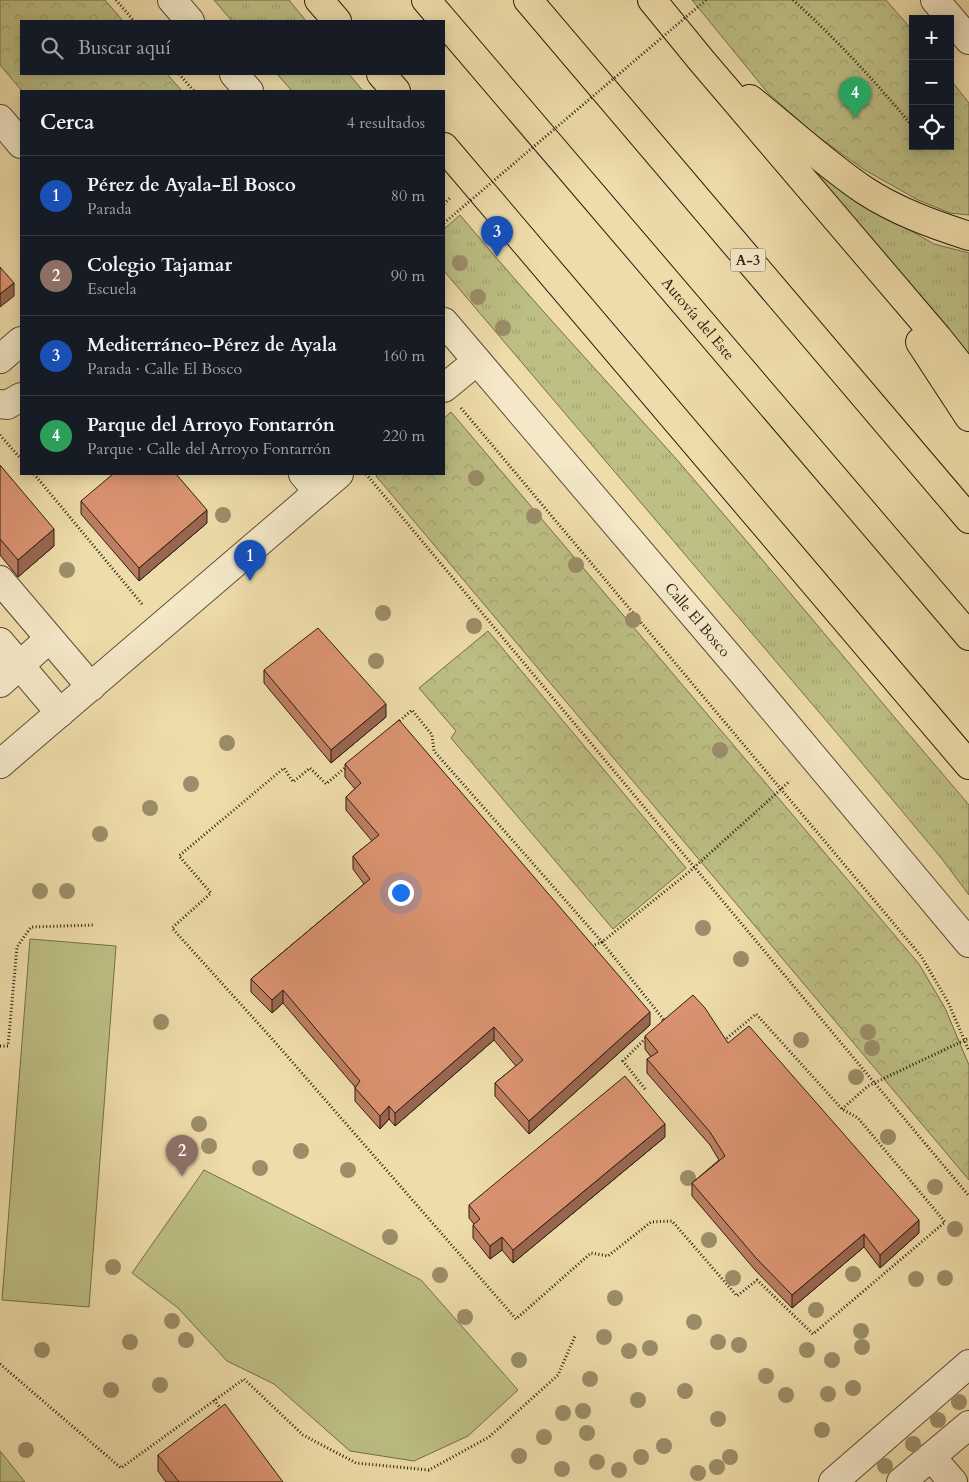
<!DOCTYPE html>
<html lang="es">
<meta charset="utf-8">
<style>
body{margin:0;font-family:Cardo,serif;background:#20242c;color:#f1f3f6}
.controls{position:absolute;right:15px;top:15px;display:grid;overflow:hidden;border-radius:0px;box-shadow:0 2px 12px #0003}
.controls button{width:45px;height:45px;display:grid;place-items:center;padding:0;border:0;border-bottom:1px solid #363941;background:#171b24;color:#f1f3f6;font:25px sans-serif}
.you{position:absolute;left:400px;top:892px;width:18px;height:18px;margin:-12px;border:4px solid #fff;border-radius:50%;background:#1a73e8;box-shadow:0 0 0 8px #1a73e833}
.badge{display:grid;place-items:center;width:32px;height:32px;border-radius:50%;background:#c59692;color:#fff;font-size:16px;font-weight:700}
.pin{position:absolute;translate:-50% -41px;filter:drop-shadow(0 1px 2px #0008)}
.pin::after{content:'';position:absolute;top:26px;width:18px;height:15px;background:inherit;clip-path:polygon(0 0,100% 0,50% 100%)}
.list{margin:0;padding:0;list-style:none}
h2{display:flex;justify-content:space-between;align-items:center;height:65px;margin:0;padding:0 20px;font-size:21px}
h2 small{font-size:16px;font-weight:400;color:#9ea1a6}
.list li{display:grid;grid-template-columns:32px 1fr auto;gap:15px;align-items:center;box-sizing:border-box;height:80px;padding:0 20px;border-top:1px solid #363941}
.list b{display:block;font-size:19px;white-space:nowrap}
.list p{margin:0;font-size:16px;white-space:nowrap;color:#9ea1a6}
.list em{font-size:16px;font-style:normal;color:#9ea1a6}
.icon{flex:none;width:28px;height:28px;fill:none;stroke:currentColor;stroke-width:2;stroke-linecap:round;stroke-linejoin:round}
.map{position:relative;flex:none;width:969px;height:1482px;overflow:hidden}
.search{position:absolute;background:#171b24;box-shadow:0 2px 12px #0003;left:20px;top:20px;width:425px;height:55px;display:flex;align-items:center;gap:12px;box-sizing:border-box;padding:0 18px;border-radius:0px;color:#9ea1a6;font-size:19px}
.panel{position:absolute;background:#171b24;box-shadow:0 2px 12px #0003;left:20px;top:90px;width:425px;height:385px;border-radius:0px}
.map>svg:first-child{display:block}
.grass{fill:url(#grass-tufts);stroke:#746e4a}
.forest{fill:url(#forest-crowns);stroke:#746e4a}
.garden{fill:#bdbf85;stroke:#746e4a}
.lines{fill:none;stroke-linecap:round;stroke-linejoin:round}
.minor-casing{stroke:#5c4d36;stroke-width:30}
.highway-casing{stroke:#2b1d10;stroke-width:30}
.path{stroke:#2b1d10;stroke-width:3;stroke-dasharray:1 2.5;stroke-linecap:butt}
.minor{stroke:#f4e8c8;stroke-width:28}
.highway{stroke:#eedcaa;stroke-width:28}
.path-bridge{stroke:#2b1d10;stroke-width:3;stroke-dasharray:1 2.5;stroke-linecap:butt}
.tree{fill:#9b8e69}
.wall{fill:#bc7e62;stroke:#2b1d10}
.shaded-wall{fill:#996750;stroke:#2b1d10}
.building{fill:#db9372;stroke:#2b1d10}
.labels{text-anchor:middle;stroke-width:5;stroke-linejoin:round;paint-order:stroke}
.shield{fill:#f4e8c8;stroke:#675a47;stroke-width:1}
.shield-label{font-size:14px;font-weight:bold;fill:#2b1d10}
.street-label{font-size:15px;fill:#2b1d10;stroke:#f4e8c8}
</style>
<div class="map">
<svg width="969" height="1482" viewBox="0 0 969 1482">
<defs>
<pattern id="grass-tufts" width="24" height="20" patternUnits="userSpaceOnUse" patternTransform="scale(1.25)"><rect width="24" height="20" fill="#bdbf85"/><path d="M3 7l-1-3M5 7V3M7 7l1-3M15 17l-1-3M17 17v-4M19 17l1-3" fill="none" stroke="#a3a472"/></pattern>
<pattern id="forest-crowns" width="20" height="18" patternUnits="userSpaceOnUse" patternTransform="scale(1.25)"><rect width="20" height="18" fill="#bdbf85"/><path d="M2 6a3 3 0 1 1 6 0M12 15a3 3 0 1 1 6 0" fill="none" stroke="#a3a472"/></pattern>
</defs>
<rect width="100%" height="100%" fill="#eedcaa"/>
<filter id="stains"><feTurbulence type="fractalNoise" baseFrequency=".004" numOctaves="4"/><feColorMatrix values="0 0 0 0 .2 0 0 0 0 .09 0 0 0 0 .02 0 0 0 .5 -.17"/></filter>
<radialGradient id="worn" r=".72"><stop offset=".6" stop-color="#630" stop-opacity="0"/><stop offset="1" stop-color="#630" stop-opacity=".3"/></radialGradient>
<path class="grass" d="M214,0H289L306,21H232Z
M277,74H349L363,91H292Z
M804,161L859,201L934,244L969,253V367Z
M460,215C530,299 605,379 678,461C776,574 871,691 969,805V895L942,859L841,738L444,271V229Z"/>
<path class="forest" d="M0,0H105L123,21H21V74H167L182,91H22L0,65Z
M692,0H886L913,31V146H950V79L969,103V215L950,213L918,200L863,169L813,133L767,92Z
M451,412L919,964L945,1008L969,1065V1180L376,476L378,474H444V418Z
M488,631L686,868L613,929L451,738L456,731L419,688Z"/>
<path class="garden" d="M30,939L116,946L89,1307L2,1300Z
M204,1170L421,1280L518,1390L468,1436L414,1461L350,1451L274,1384L227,1361L178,1308L132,1273Z
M0,1451L25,1482H0Z"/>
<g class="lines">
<defs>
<g id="minor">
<path d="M172,0L190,21"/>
<path d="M935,0L969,40"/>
<path d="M234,74L249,91"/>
<path d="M0,119L21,144"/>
<path id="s1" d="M444,322L743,673L969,943"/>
<path d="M0,359L21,341"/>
<path d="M444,388L477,361"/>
<path d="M0,404L7,405L21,397"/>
<path d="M303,474L318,492"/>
<path d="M0,580L91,687"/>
<path d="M0,642L60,713"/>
<path d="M0,683L49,639"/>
<path d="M0,764L339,474"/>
<path d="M931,1457L953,1482"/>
<path d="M833,1482L969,1364"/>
<path d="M901,1482L969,1425"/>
</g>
<g id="highway">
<path d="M319,0L337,21"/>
<path id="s2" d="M426,0L969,636"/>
<path d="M528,0L969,519"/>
<path d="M652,0L701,60L938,338L969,377"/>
<path d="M381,74L396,91"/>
<path d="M750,99C788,129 824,163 864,190C896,211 932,224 969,236"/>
<path d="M444,147L969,765"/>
<path d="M920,342L969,417"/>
</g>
</defs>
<use href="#minor" class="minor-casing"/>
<use href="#highway" class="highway-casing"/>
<path class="path" d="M116,0L134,21
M793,0C837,40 875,81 913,127
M179,74L194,91
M929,146L931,149
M444,204L450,198
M461,408L921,956L948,1002L969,1051
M0,435L21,459
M34,474L142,604
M366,474L969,1196
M397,723L412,710L432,735L434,751L602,942L589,947
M347,766L326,784L310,768L293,782L284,768L179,856L211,893L172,928L274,1041L516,1319L591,1253L608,1256L651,1222L672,1221L737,1296L757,1280L813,1334L945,1222L858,1118L842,1109L756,1014L726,1039
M662,1022L664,1020L602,942L689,872L790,781
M0,1046H8L17,947L31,927L94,925
M645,1089L623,1061L647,1037
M842,1109L868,1086L969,1038
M0,1364L121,1468L244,1379L303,1435L356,1463L429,1470L489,1437L558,1375L575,1336
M214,1400L222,1410"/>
<use href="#minor" class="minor"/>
<use href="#highway" class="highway"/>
<path class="path-bridge" d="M444,223L706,0"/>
</g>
<g class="tree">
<circle cx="460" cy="263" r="8"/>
<circle cx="478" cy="297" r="8"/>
<circle cx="503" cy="328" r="8"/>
<circle cx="476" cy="478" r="8"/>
<circle cx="223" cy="515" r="8"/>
<circle cx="534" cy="516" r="8"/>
<circle cx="576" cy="565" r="8"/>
<circle cx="67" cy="570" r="8"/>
<circle cx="383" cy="613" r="8"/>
<circle cx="633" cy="620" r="8"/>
<circle cx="474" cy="626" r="8"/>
<circle cx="376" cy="661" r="8"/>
<circle cx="227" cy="743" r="8"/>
<circle cx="720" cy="750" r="8"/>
<circle cx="191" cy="784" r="8"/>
<circle cx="150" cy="808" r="8"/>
<circle cx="100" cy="834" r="8"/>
<circle cx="40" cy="891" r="8"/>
<circle cx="67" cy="891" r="8"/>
<circle cx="703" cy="928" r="8"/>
<circle cx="741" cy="959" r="8"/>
<circle cx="161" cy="1022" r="8"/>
<circle cx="868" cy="1032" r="8"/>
<circle cx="801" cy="1040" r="8"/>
<circle cx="872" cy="1048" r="8"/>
<circle cx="856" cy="1077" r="8"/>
<circle cx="199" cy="1124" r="8"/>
<circle cx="888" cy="1137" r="8"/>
<circle cx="209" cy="1146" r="8"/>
<circle cx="301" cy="1151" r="8"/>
<circle cx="260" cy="1168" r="8"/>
<circle cx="348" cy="1170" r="8"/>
<circle cx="688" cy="1178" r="8"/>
<circle cx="935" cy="1187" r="8"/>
<circle cx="955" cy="1229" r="8"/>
<circle cx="390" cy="1237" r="8"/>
<circle cx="709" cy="1240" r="8"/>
<circle cx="113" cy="1267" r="8"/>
<circle cx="853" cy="1274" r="8"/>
<circle cx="440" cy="1275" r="8"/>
<circle cx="733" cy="1278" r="8"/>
<circle cx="945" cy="1278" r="8"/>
<circle cx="916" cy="1279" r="8"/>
<circle cx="615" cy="1298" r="8"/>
<circle cx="816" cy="1310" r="8"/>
<circle cx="465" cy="1317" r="8"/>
<circle cx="172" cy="1321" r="8"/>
<circle cx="694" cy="1322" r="8"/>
<circle cx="861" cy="1331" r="8"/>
<circle cx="604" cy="1337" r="8"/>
<circle cx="186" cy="1340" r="8"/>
<circle cx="130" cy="1342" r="8"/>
<circle cx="718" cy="1342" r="8"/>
<circle cx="739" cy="1345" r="8"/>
<circle cx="862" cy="1347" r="8"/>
<circle cx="650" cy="1348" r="8"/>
<circle cx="42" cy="1350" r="8"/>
<circle cx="807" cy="1350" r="8"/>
<circle cx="629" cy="1351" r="8"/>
<circle cx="519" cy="1360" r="8"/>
<circle cx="832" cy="1360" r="8"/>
<circle cx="766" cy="1376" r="8"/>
<circle cx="590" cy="1379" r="8"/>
<circle cx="160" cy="1385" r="8"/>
<circle cx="853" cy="1388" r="8"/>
<circle cx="111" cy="1390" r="8"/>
<circle cx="685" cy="1391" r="8"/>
<circle cx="828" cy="1394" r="8"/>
<circle cx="786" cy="1395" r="8"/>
<circle cx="638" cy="1400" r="8"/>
<circle cx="959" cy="1402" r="8"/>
<circle cx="583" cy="1411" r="8"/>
<circle cx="563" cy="1413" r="8"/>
<circle cx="718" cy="1419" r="8"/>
<circle cx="938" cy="1420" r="8"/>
<circle cx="822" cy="1430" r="8"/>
<circle cx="587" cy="1433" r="8"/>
<circle cx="544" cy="1437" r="8"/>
<circle cx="913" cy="1444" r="8"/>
<circle cx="664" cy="1446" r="8"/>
<circle cx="26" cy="1450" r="8"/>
<circle cx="519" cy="1456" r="8"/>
<circle cx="641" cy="1457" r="8"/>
<circle cx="730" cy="1457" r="8"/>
<circle cx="597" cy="1462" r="8"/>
<circle cx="885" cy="1466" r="8"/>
<circle cx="717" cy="1467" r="8"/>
<circle cx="562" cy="1469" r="8"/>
<circle cx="619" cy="1470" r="8"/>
<circle cx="698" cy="1473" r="8"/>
</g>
<path class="wall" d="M0,465L54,546L18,577L0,555Z
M81,501L207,523L139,581L81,514Z
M264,670L386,717L331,763L264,683Z
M345,764L650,1025L529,1134L495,1096V1083L516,1066L494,1040L395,1126L389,1119L380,1129L355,1101V1087L283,1003L272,1013L251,992V979L364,884L353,869V856L372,841L346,810V797L355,789L345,777Z
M645,1036L728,1043L919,1233L880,1268L864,1247L792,1308L756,1271L692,1196V1183L719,1160L710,1145L647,1073V1059L651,1057L645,1049Z
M665,1137L513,1263L502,1250L490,1259L473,1238V1225L474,1224L469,1218V1205Z
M158,1455L283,1482H166L158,1471Z"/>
<path class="shaded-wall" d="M14,283V296L0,307V294Z
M207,510V523L139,581V568Z
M54,529V546L18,577V560Z
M386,704V717L331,763V750Z
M283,990V1003L272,1013V1000Z
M650,1012V1025L529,1134V1121Z
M494,1027V1040L395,1126V1113Z
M389,1106V1119L380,1129V1116Z
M665,1124V1137L513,1263V1250Z
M919,1220V1233L880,1268V1255Z
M864,1234V1247L792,1308V1295Z
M502,1237V1250L490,1259V1246Z"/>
<path class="building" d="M0,267L14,283L0,294Z
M0,465L54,529L18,560L0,539Z
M113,474H176L207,510L139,568L81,501Z
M318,628L386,704L331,750L264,670Z
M399,720L650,1012L529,1121L495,1083L523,1060L494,1027L395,1113L389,1106L380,1116L355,1088L360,1081L283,990L272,1000L251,979L370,879L353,856L379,835L346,797L361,783L345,764Z
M693,995L705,1008L728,1043L749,1026L919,1220L880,1255L864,1234L792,1295L756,1258L692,1183L725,1156L710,1132L647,1059L658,1052L645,1036Z
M625,1076L665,1124L513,1250L502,1237L490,1246L473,1225L480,1219L469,1205Z
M225,1404L283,1482H179L158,1455Z"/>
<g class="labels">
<rect class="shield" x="730.5" y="248.5" width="35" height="23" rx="4"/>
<g class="shield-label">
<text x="748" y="265">A-3</text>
</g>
<g class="street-label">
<text dy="5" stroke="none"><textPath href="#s2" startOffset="419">Autovía del Este</textPath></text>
<text dy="5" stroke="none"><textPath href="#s1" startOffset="391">Calle El Bosco</textPath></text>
</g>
</g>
<rect width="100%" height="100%" filter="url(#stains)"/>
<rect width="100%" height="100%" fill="url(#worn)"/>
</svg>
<div class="controls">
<button>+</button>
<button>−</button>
<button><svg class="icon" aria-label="locate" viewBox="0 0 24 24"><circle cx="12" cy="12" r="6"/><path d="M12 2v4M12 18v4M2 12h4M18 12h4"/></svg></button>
</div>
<div class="you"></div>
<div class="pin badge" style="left:250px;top:581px;background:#1a4fb4">1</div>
<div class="pin badge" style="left:182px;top:1176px;background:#8d6e63">2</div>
<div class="pin badge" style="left:497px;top:257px;background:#1a4fb4">3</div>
<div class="pin badge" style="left:855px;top:118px;background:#2e9e5b">4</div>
<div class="search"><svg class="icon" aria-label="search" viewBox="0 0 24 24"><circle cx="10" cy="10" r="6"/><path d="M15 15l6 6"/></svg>Buscar aquí</div>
<section class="panel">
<h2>Cerca<small>4 resultados</small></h2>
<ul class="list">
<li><span class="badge" style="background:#1a4fb4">1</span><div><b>Pérez de Ayala-El Bosco</b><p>Parada</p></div><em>80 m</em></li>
<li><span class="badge" style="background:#8d6e63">2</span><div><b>Colegio Tajamar</b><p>Escuela</p></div><em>90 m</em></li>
<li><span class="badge" style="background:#1a4fb4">3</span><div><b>Mediterráneo-Pérez de Ayala</b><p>Parada · Calle El Bosco</p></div><em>160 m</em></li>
<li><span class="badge" style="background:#2e9e5b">4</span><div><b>Parque del Arroyo Fontarrón</b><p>Parque · Calle del Arroyo Fontarrón</p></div><em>220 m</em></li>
</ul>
</section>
</div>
